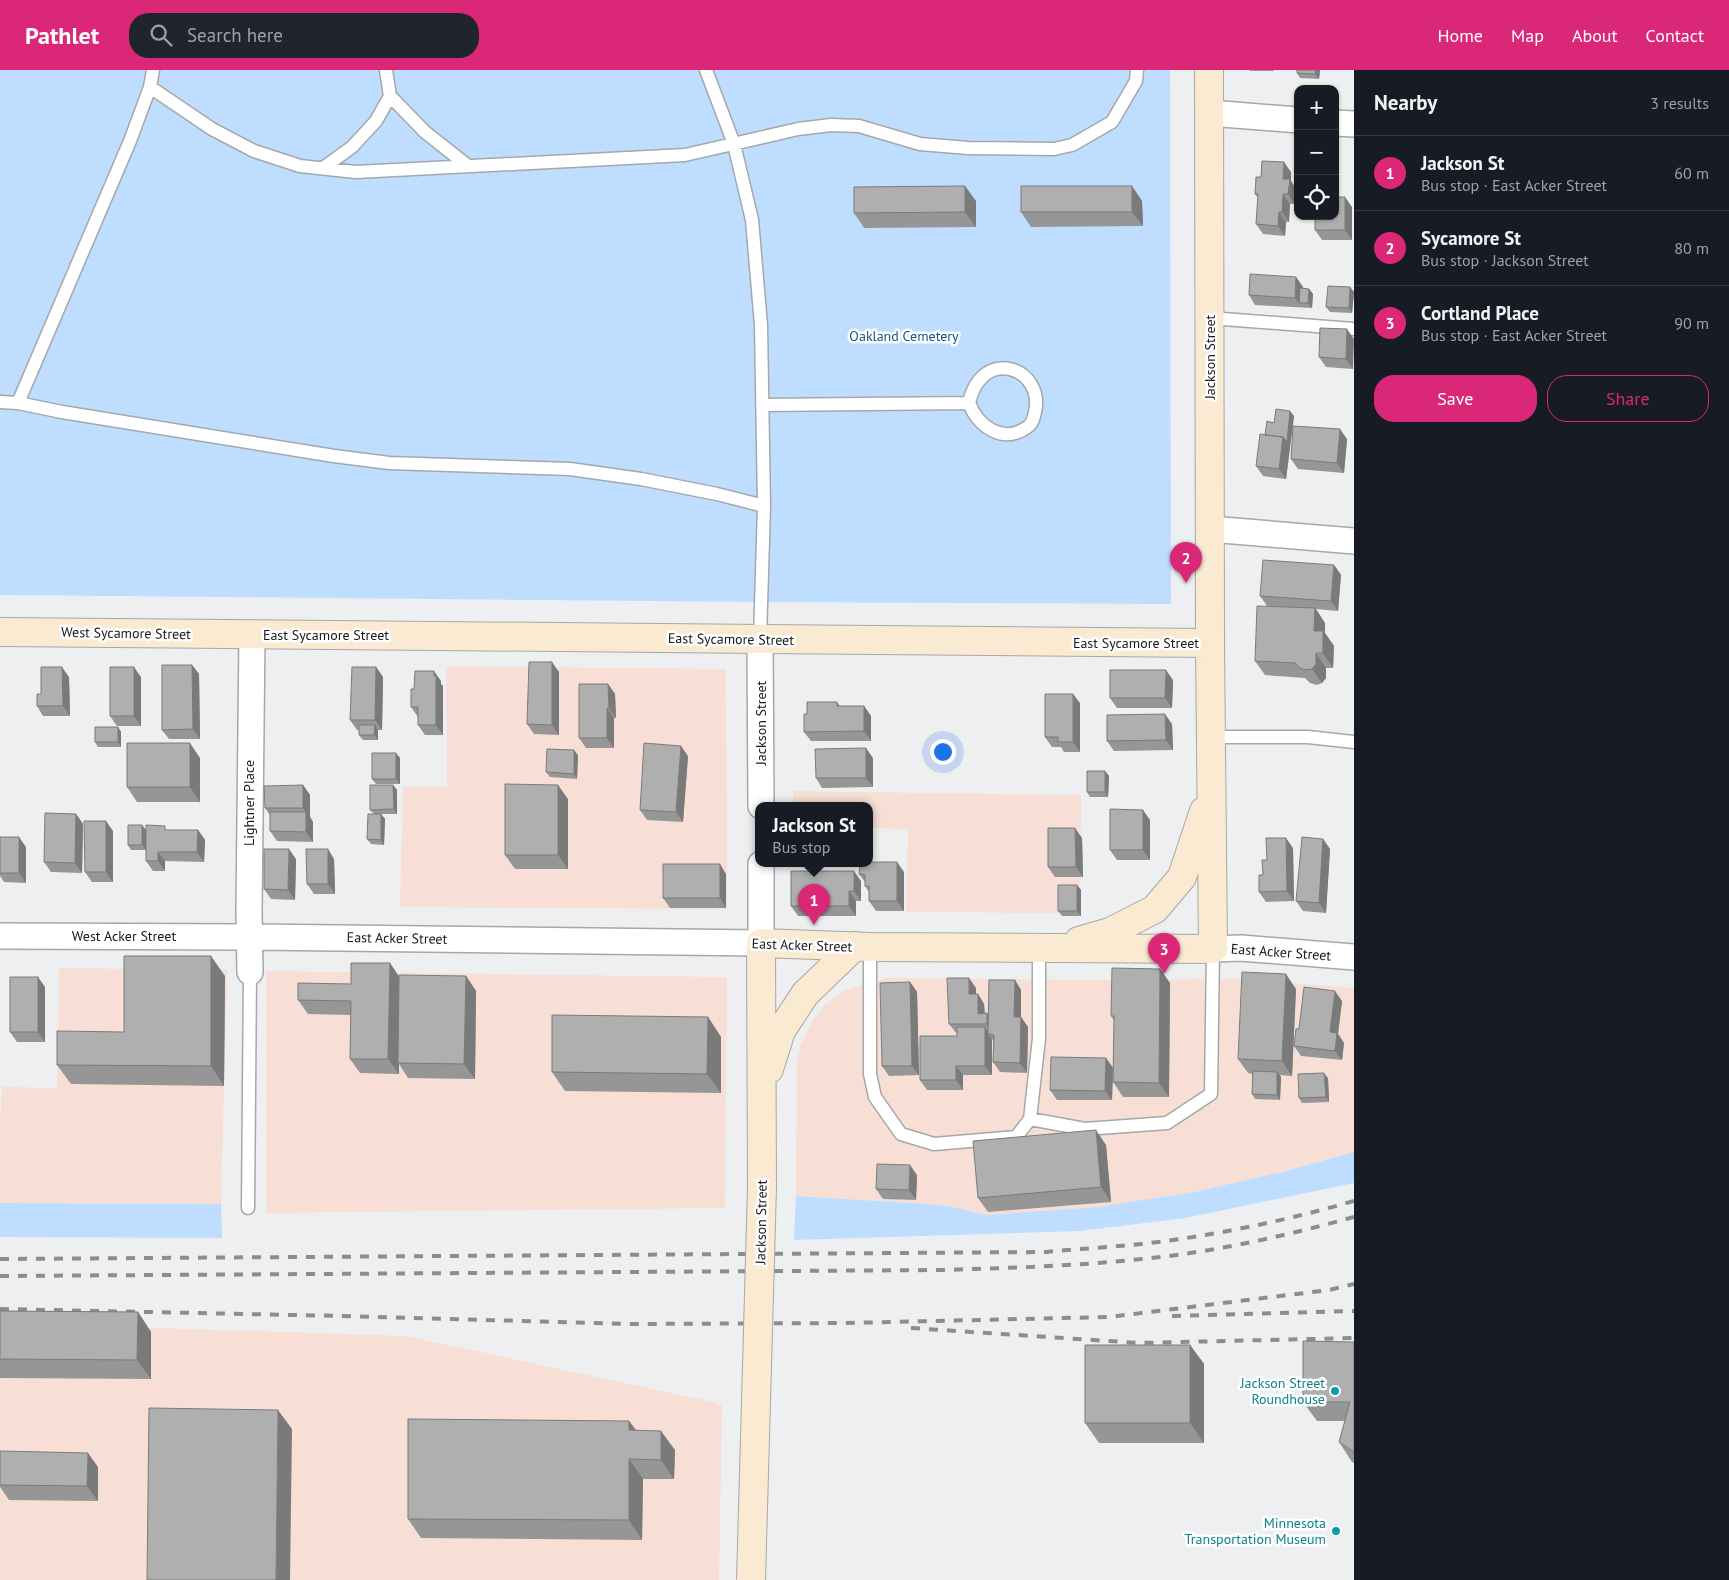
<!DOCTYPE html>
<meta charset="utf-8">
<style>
body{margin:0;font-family:"PT Sans",sans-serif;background:#20242c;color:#f1f3f6}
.controls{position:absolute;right:15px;top:15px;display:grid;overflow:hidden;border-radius:10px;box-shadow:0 1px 4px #0004}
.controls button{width:45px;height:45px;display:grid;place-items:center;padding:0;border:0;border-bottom:1px solid #363941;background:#171b24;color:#f1f3f6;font:25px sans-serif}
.you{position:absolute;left:942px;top:681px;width:18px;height:18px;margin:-12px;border:4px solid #fff;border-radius:50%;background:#1a73e8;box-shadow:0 0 0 8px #1a73e833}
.badge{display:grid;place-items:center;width:32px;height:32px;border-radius:50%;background:#db2777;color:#fff;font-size:16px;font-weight:700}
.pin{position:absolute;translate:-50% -41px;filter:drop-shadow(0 1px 2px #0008)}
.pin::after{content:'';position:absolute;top:26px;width:18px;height:15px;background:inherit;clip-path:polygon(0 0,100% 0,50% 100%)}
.popup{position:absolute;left:755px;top:732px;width:118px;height:65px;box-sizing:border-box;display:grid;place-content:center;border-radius:10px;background:#171b24;filter:drop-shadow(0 1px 4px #0005);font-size:16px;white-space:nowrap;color:#9ea1a6}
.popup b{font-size:19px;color:#f1f3f6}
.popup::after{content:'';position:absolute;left:50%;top:100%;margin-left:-10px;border:10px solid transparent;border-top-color:#171b24}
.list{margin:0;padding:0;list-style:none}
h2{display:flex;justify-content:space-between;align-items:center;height:65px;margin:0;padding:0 20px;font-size:21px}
h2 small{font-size:16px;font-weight:400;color:#9ea1a6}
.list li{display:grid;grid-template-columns:32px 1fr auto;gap:15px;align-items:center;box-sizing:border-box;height:75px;padding:0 20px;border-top:1px solid #363941}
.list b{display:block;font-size:19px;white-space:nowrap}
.list p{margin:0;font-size:16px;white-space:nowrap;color:#9ea1a6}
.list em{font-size:16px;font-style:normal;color:#9ea1a6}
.actions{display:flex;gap:10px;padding:15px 20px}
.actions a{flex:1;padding:11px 0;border:1px solid #db2777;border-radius:20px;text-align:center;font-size:18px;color:#db2777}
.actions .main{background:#db2777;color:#fff}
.icon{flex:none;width:28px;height:28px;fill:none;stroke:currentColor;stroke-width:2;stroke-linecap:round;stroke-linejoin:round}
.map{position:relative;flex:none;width:1354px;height:1510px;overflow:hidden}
header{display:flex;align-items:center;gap:30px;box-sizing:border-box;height:70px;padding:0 25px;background:#db2777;color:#fff}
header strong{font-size:24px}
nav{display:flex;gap:28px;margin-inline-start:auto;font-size:18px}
.search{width:350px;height:45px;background:#20242c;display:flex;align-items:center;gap:12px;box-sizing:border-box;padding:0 18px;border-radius:20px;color:#9ea1a6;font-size:19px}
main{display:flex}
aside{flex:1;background:#171b24}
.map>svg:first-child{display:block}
.commercial{fill:#f7dfd5}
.green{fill:#bfdeff}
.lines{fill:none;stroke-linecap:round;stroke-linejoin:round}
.lane-casing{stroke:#a6a7a8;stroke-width:15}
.street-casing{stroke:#a6a7a8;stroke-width:28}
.secondary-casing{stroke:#a6a7a8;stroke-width:30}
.lane{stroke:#fff;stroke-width:12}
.street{stroke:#fff;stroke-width:25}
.secondary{stroke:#faead1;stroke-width:28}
.rail{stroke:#8c8d8e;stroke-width:4;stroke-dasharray:9 9;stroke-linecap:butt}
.secondary-bridge-casing{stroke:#a6a7a8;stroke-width:30;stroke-linecap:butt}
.secondary-bridge{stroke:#faead1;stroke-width:28}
.wall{fill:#979697}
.shaded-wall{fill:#7b7a7b}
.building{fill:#b0afb0;stroke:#7b7a7b}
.culture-dot{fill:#0f9aa8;stroke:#fff;stroke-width:2}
.labels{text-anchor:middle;stroke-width:5;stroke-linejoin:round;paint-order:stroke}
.park-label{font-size:14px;fill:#11548e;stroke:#fff}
.street-label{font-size:14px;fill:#19191a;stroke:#fff}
.culture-label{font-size:14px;fill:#0d838f;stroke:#fff;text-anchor:end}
</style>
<header>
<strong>Pathlet</strong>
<div class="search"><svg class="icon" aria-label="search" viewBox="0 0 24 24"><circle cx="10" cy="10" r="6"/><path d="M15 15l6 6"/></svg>Search here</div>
<nav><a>Home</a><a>Map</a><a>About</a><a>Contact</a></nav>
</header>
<main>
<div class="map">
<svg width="1354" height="1510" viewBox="0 0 1354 1510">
<rect width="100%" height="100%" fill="#eeeff0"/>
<path class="commercial" d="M446,596L726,599L727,839L400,837L403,716L447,717Z
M793,721L1081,725L1080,843L906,842L908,759L869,758V736H793Z
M59,898L227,900L221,1134L0,1133V1053L2,1017L57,1018Z
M266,901L727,907L725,1138L266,1143Z
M887,908L1104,910L1236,909L1354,918V1082L1282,1102L1194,1122L1097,1137L986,1145L953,1137L929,1134L796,1126L797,990L801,975L810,955L824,936L842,921Z
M0,1257L157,1258L406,1266L713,1332L722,1336L719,1510H0Z"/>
<path class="green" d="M0,0H1170L1171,534L761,532L0,525Z
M1354,1082V1113L1185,1148L1080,1161L794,1170L796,1126L929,1134L953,1137L986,1145L1097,1137L1194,1122L1282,1102Z
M0,1133L221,1134L222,1168L0,1167Z"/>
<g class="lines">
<defs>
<path id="lane" d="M386,0L390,26L425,62L468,96
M706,0L734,74L752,150L761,255L764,436L760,569
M150,17L212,59L254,81L300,96L356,102L685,85L798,59L831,55L859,56L920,74L968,78L1054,79L1072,75L1112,52L1136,11L1137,0
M323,98L352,77L376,51L390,26
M1210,248L1354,259
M0,332L18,333L62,342L334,386L389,393L570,399L641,409L717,424L764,436
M18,333L130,71L150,17L153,0
M762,335L969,333C978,356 1002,374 1026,358C1032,355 1034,348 1035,342C1045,298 982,275 969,333
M1211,667H1308L1354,672
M870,877V1004L875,1027L901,1064L934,1074L1016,1067L1030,1049L1039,968V878
M1030,1049L1085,1059L1167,1053L1211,1024L1213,879
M248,1138L250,902"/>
<path id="street" d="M1210,43L1298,50
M1335,53L1354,54
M1210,459L1354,471
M760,569L761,736
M0,866L249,867L761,873V794
M1213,879L1241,878L1354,887
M250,902L249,842L252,564"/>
<path id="secondary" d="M0,562L1210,573
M1079,871L1110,862L1155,839L1182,807L1204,741
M769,999L781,961L805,924L855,876
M762,1117L761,873L870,877L1213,879L1210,573L1209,0"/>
</defs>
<use href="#lane" class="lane-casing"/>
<use href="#street" class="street-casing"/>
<use href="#secondary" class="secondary-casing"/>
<use href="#lane" class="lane"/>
<use href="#street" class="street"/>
<use href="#secondary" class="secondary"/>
<path class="rail" d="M0,1189L1046,1182C1078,1179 1110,1177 1141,1174C1213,1166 1284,1151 1354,1131
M0,1206L942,1200C1009,1198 1076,1196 1142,1189C1214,1182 1285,1166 1354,1147
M0,1239L343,1246L632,1254L846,1253L1109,1247L1329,1220L1354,1214
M1172,1246L1354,1241
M911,1258L1139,1273L1354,1268"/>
<defs>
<path id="secondary-bridge" d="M751,1510L762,1117"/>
</defs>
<use href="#secondary-bridge" class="secondary-bridge-casing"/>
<use href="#secondary-bridge" class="secondary-bridge"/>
</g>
<path class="wall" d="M1249,0H1274V1H1250Z
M1320,0L1319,9L1300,8L1297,3Z
M1291,102V111L1296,119L1295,134H1290L1289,152H1286L1285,166L1263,164L1256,154L1258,128L1255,124L1261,107Z
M1132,116L1142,131L1143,156L1031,157L1021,142Z
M976,131V157L864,158L854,143Z
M1352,137V170H1322L1315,160Z
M1296,207L1303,217V218L1309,219L1313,224L1312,238L1255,235L1249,225Z
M1350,217L1354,222L1352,243L1330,242L1326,237Z
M1347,259L1353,299L1326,297L1319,287Z
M1294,346L1286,409L1263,406L1256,396L1265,365L1274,353Z
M1347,369L1344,403L1298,399L1291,389Z
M1334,495L1341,505L1338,541L1316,539L1325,553V563L1334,576L1333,598H1326V608L1322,613L1317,615L1310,613L1305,608L1265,605L1255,591L1283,537L1267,536L1260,526Z
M192,595L199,604L200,669H169L162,660Z
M376,597L383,607L382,660H378V670H363L359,665V660H357L350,650Z
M559,602V665L534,664L527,654Z
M69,607L70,646H43L37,636L41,624Z
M141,607V656H117L110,646Z
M1173,610L1172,638H1117L1110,628Z
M441,611V614L443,616V665H425L418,655V647L411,637L414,619Z
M608,614L615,624L616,648H614V678H586L579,668Z
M837,632L840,636H864L871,646V671H811L804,662L807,644Z
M1080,633V682H1064L1061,677H1052L1045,667Z
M1172,654L1173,680L1114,681L1107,671Z
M118,657L121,662V677H98L95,672Z
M396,683L400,688V714H376L372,709Z
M578,685L577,709L550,707L546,702Z
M688,686L683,752L647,750L640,740Z
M200,688V732H137L127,717Z
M873,688V717L822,718L816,708Z
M1105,701L1109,706L1108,727H1090L1087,722Z
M303,715L310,725V747L313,752V772L277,771L270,761V745L265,738Z
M393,715L397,720V744H381L385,749L384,775L371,774L367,769L374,744L370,740Z
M568,729V799H515L505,785Z
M76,744L83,754L82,803L51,802L44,792Z
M1150,750V790H1117L1110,780Z
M146,760V780H131L128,775Z
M168,760H198L205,770L204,792L165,791V801H153L146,791Z
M113,761V812H92L85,802Z
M0,767L26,777V813L4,812L0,806Z
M1082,768L1083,807H1055L1048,797Z
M1323,769L1330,779L1326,843L1303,841L1296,831Z
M1293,778L1294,831L1266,832L1259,822L1267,790Z
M296,789L295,830L271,829L264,819Z
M334,789L335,824H314L307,814Z
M904,802V841H876L869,831V822L865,816V812L859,804Z
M726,804V838H670L663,828Z
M861,811V831H856V846H798L791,836Z
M1077,815L1081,820V846H1062L1058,841Z
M390,893L399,907L466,906L476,921L475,1009L408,1008L399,994V1004L360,1003L350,989L351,945L308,944L298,930L351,914Z
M1160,899L1170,913L1169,1027H1123L1113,1012L1114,950L1111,946Z
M225,906L224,1016L71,1014L57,995L124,962Z
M1015,910L1021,920V947L1028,957L1027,1003L1000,1002L993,992L994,972L992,969V1005H963V1020H927L920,1010L957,966V964L949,954L976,918V924H978L984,934L985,944L987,943L988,946Z
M910,912L917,922L919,1005L889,1006L882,996Z
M45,917V972H17L10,962Z
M1296,919L1292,1006L1280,1005L1281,1007L1280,1030L1255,1029L1252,1024V1004L1248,1003L1238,989Z
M1342,931L1338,964L1344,973L1342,990L1301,986L1294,976L1299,959Z
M708,947L721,967V1023L565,1021L552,1002Z
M1106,988L1113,998L1112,1030H1057L1050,1020Z
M1328,1008L1329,1032L1302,1033L1299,1028Z
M1106,1075L1111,1132L988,1142L978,1128Z
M917,1105L916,1130L883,1129L876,1119Z
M0,1241L138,1242L151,1262V1309L0,1308Z
M1354,1272V1393L1352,1392L1339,1372L1345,1351H1317L1303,1332Z
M1190,1275L1204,1294V1373H1099L1085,1353Z
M629,1351L636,1360L675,1380L674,1409H643L642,1470L421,1468L408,1449Z
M0,1381L98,1397V1431L9,1430L0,1417Z"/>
<path class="shaded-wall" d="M1316,0H1320L1319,9L1315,4Z
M1284,92L1291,102V111L1296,119L1295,134L1288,124L1283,109Z
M965,116L976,131V157L965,142Z
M1132,116L1142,131L1143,156L1132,142Z
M1283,124L1290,134L1289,152L1282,142Z
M1345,127L1352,137V170L1345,160Z
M1279,142L1286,152L1285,166L1278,156Z
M1296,207L1303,217L1302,233H1299L1295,228Z
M1350,217L1354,222L1352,243L1349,238Z
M1309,219L1313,224L1312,238L1308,233Z
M1347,259L1354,269L1353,299L1346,289Z
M1290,341L1294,346L1286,409L1279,399L1283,367Z
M1340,359L1347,369L1344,403L1337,393Z
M1334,495L1341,505L1338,541L1331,531Z
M1315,538L1325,553V563L1334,576L1333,598L1323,583L1314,561Z
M1316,583L1326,598V608L1322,613L1312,599Z
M552,592L559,602V665L552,655Z
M192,595L199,604L200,669L193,659Z
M62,597L69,607L70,646L63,636Z
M134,597L141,607V656L134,646Z
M376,597L383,607L382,660L375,650Z
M1166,600L1173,610L1172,638L1165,628Z
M434,601L441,611V614L443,616V665L436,655Z
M608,614L615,624L616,648L609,638Z
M1073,624L1080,633V682L1073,672Z
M864,636L871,646V671L864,661Z
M607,638L614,648V678L607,668Z
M1165,644L1172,654L1173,680L1166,670Z
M375,655L378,660V670L374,665Z
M118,657L121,662V677L118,672Z
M190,673L200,688V732L190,717Z
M681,676L688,686L683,752L676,742Z
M866,678L873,688V717L866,708Z
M574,680L578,685L577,709L574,704Z
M396,683L400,688V714L396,709Z
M1105,701L1109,706L1108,727L1105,722Z
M303,715L310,725V747L313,752V772L306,762V743L303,738Z
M393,715L397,720V744L394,739Z
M558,715L568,729V799L558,785Z
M1143,740L1150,750V790L1143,780Z
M76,744L83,754L82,803L75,793Z
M381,744L385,749L384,775L381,770Z
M106,751L113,761V812L106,802Z
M142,755L146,760V780L142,775Z
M1075,758L1082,768L1083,807L1076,797Z
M198,760L205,770L204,792L197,782Z
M19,767L26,777V813L19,803Z
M1286,768L1293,778L1294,831L1287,821Z
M1323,769L1330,779L1326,843L1319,833Z
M289,779L296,789L295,830L288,820Z
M328,779L334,789L335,824L328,814Z
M158,782L165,791V801L158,791Z
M897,792L904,802V841L897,831Z
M720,794L726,804V838L720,828Z
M854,801L861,811V831L854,821Z
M1077,815L1081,820V846L1077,841Z
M849,821L856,831V846L849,836Z
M211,886L225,906L224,1016L211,996Z
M390,893L400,908L398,993L399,994V1004L388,989Z
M1160,899L1170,913L1169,1027L1159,1013Z
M1286,904L1296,919L1292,1006L1282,991Z
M466,906L476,921L475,1009L464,994Z
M38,907L45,917V972L38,962Z
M969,908L976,918V934L969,924Z
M1015,910L1021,920V957L1014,947Z
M910,912L917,922L919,1005L912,996Z
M1335,921L1342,931L1338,964L1344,973L1342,990L1335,981L1330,962Z
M978,924L984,934L985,954L978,944Z
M987,943L994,953V964L987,954Z
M708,947L721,967V1023L707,1004Z
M1021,947L1028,957L1027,1003L1020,993Z
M985,957L990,965L988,964L992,969V1005L985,996Z
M1106,988L1113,998L1112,1030L1105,1021Z
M956,996L963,1005V1020L956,1010Z
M1277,1002L1281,1007L1280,1030L1277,1025Z
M1324,1003L1328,1008L1329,1032L1326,1027Z
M1096,1060L1106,1075L1111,1132L1101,1117Z
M910,1095L917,1105L916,1130L909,1120Z
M138,1242L151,1262V1309L137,1290Z
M1190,1275L1204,1294V1373L1190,1353Z
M278,1340L292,1359L290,1510H276Z
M629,1351L643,1370L629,1360Z
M661,1361L675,1380L674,1409L661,1390Z
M88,1383L98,1397V1431L87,1416Z
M629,1389L643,1409L642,1470L629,1450Z"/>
<path class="building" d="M1297,0H1316L1315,4L1297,3Z
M1262,91L1284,92L1283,109H1290L1288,124H1283L1282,142H1279L1278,156L1256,154L1258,124H1255L1256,107H1261Z
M965,116V142L854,143V117Z
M1021,116H1132V142H1021Z
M1335,127H1345V160H1315V146H1335Z
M1250,204L1296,207L1295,228L1249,225Z
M1328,216L1350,217L1349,238L1326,237Z
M1300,218L1309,219L1308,233H1299Z
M1320,258L1347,259L1346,289L1319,287Z
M1276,339L1290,341L1287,372L1283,367L1265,365L1267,351L1274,353Z
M1293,356L1340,359L1337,393L1291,389Z
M1260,364L1283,367L1279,399L1256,396Z
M1263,490L1334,495L1331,531L1260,526Z
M1257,536L1315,538L1314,561H1323V583H1316V594L1312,599L1306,600L1300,598L1295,593L1255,591Z
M529,592H552V655L527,654Z
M162,595H192L193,659L162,660Z
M41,597H62L63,636H37V624H41Z
M110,597H134V646H110Z
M352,597H376L375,650H350Z
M1110,600H1166L1165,628H1110Z
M415,601H434V606H436V655H418V637H411V619H414Z
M579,614H608L609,638H607V668H579Z
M1045,624H1073V672H1058V667H1045Z
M807,632H837V636H864V661L804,662V644H807Z
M1165,644L1166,670L1107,671V645Z
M359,655H375L374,665H359Z
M95,657H118V672H95Z
M127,673H190V717H127Z
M644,673L681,676L676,742L640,740Z
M866,678V708H816L815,679Z
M547,679L574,680V704L546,702Z
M372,683H396V709H372Z
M1087,701H1105V722H1087Z
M505,714L558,715V785H505Z
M303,715V738H265L264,716Z
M370,715H393L394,739L370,740Z
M1110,739L1143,740V780H1110Z
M270,742H306V762L270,761Z
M45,743L76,744L75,793L44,792Z
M368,744H381V770L367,769Z
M84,751H106V802H85Z
M128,755H142V775H128Z
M146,755L165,756V760H198L197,782H158V791H146Z
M1048,758H1075L1076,797H1048Z
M0,767H19V803H0Z
M1302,767L1323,769L1319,833L1296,831Z
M1266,768H1286L1287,821L1259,822V805H1263L1262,790H1267Z
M264,779H289L288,820L264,819Z
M306,779H328V814H307Z
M869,792H897V831H869V816H865V805L859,804L860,794H869Z
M663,794H720V828H663Z
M791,801H854V821H849V836H791Z
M1058,815H1077V841H1058Z
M124,886H211V996L57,995V961L124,962Z
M351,893H390L388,989H350L351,931L298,930V913L351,914Z
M1112,898L1160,899L1159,1013L1113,1012L1114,946H1111Z
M1242,902L1286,904L1282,991L1238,989Z
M399,905L466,906L464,994L398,993Z
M10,907H38V962H10Z
M947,908H969V924H978V944L987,943V954H949Z
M989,910H1015L1014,947H1021L1020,993L993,992L994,965L988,964Z
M910,912L912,996H882L880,913Z
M1304,917L1335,921L1330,962L1337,963L1335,981L1294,976L1296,959H1299Z
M552,945L708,947L707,1004L552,1002Z
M957,957H985V996H956V1010H920V966H957Z
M1051,987L1106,988L1105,1021L1050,1020Z
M1253,1001L1277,1002V1025L1252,1024Z
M1324,1003L1326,1027L1299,1028L1298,1004Z
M1096,1060L1101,1117L978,1128L973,1071Z
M877,1094L910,1095L909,1120L876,1119Z
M0,1241L138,1242L137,1290L0,1289Z
M1303,1271L1354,1272V1382L1339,1372L1350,1332H1303Z
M1085,1275H1190V1353H1085Z
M149,1338L278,1340L276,1510H147Z
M408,1349L629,1351V1360L661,1361V1390L629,1389V1450L408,1449Z
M0,1381L88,1383L87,1416L0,1415Z"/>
<g class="culture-dot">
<circle cx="1335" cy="1321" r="5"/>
<circle cx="1336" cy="1461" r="5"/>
</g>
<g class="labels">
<g class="park-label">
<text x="904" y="271">Oakland Cemetery</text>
</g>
<g class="street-label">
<text transform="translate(1210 287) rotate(-90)" y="5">Jackson Street</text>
<text transform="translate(126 563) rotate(1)" y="5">West Sycamore Street</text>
<text x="326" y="570">East Sycamore Street</text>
<text transform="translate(731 569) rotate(1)" y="5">East Sycamore Street</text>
<text x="1136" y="578">East Sycamore Street</text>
<text transform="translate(761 653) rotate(-90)" y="5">Jackson Street</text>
<text transform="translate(249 733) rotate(-90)" y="5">Lightner Place</text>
<text x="124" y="871">West Acker Street</text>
<text transform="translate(397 868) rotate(1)" y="5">East Acker Street</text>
<text transform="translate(802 875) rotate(2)" y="5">East Acker Street</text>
<text transform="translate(1281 882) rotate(4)" y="5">East Acker Street</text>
<text transform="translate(761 1152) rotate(-89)" y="5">Jackson Street</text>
</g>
<g class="culture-label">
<text x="1325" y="1318">Jackson Street<tspan x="1325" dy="16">Roundhouse</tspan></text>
<text x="1326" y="1458">Minnesota<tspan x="1326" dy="16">Transportation Museum</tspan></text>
</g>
</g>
</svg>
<div class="controls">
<button>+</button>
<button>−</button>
<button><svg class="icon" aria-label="locate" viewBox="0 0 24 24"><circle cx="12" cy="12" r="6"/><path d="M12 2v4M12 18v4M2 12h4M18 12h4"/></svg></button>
</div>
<div class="you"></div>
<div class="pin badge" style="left:814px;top:855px">1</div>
<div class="popup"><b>Jackson St</b>Bus stop</div>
<div class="pin badge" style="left:1186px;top:513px">2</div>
<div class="pin badge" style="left:1164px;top:904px">3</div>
</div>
<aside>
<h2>Nearby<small>3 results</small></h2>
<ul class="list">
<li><span class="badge">1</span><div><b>Jackson St</b><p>Bus stop · East Acker Street</p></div><em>60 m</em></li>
<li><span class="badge">2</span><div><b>Sycamore St</b><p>Bus stop · Jackson Street</p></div><em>80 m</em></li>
<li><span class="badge">3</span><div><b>Cortland Place</b><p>Bus stop · East Acker Street</p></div><em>90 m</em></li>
</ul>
<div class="actions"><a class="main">Save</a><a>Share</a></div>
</aside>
</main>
